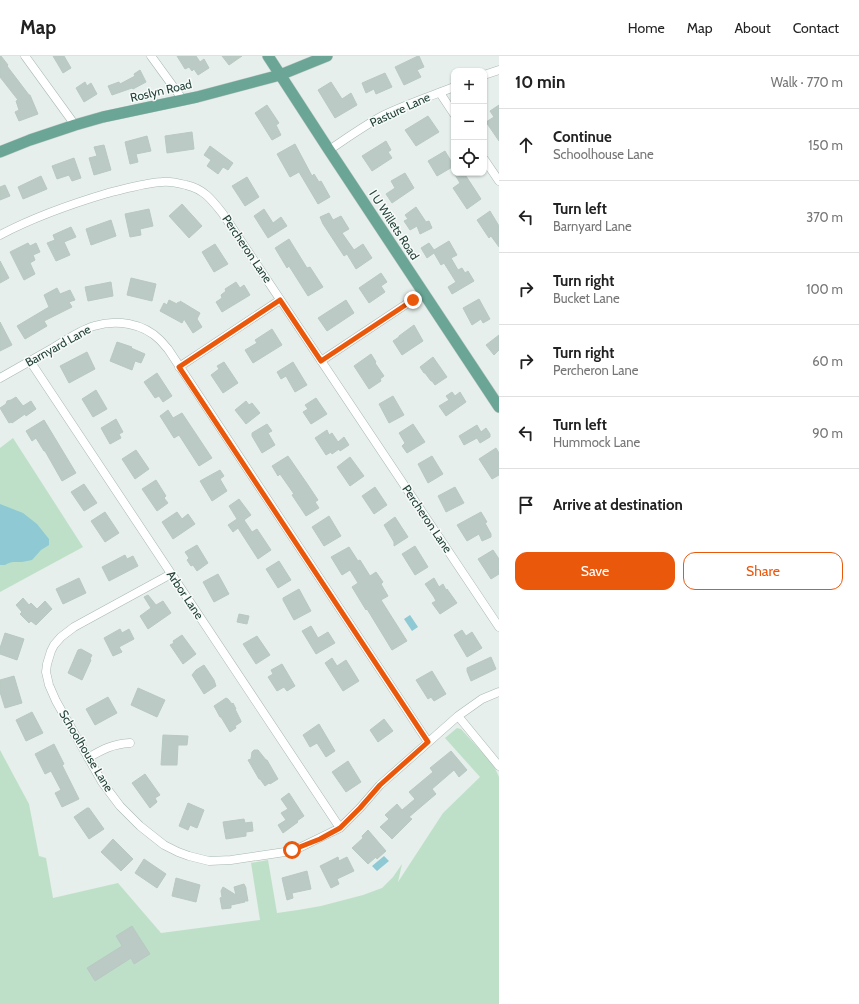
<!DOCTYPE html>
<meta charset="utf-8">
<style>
body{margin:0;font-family:Cabin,sans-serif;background:#f2f2f2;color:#222}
.controls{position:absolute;right:12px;top:12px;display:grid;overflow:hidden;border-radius:8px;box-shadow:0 1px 3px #0004}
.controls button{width:36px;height:36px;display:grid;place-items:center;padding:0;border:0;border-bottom:1px solid #e0e0e0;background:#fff;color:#222;font:20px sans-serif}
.stop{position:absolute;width:12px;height:12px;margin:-9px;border:3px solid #ea580c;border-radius:50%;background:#fff}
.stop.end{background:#ea580c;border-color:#fff;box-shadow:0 1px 4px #0008}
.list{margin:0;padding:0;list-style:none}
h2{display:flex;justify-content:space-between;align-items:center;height:52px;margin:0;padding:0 16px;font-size:17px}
h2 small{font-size:13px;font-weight:400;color:#767676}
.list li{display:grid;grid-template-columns:26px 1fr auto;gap:12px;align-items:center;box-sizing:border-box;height:72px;padding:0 16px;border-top:1px solid #e0e0e0}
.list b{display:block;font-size:15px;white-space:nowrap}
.list p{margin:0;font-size:13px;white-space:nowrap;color:#767676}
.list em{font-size:13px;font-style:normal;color:#767676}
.actions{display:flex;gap:8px;padding:12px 16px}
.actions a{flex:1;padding:9px 0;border:1px solid #ea580c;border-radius:12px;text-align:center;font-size:14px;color:#ea580c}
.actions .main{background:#ea580c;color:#fff}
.icon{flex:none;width:22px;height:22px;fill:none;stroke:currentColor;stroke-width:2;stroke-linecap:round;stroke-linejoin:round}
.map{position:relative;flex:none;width:499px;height:948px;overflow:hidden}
header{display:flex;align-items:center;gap:24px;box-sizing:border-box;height:56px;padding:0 20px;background:#fff;border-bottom:1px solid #e0e0e0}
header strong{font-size:19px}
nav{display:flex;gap:22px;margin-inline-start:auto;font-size:14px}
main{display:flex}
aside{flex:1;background:#fff}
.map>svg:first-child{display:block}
.green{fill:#bfe0c8}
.water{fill:#8ec9d4}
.building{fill:#bbcac4;stroke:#b8c9c2}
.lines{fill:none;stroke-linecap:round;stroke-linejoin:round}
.minor-casing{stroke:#a8b8b2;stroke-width:9}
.major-casing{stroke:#c2cac8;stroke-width:12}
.minor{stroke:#fff;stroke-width:8}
.major{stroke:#6aa596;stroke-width:11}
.route{stroke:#ea580c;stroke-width:5}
.labels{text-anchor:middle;stroke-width:3;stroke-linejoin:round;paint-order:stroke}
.street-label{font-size:12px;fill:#24423a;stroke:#f7fbf9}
</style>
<header>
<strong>Map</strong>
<nav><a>Home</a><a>Map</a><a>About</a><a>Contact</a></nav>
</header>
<main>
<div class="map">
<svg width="499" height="948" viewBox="0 0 499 948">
<rect width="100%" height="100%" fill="#e6efeb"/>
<path class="green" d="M13,382L83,491L0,536V392Z
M457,672L461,673L493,708L499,721V948H0V694L29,748L39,800L46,802L53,842L118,827L161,877L260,864L251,807L268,804L277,857L298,854L321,850L363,839L382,832L393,821L402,808L398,826L443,757L480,721L445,682Z"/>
<path class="water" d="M0,448L23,457L37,468L49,483V489L41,494L32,504C29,505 25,505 22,506C15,506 11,505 5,509H0Z
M410,559L418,571L412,575L404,563Z
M384,800L389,805L377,815L372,810Z"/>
<path class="building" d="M0,0H1L8,9L7,10L29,39H30L38,58L19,65L15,56L19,54L16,45L18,44L0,21Z
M53,0H64L71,12L63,17Z
M177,0H196L200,6L204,3L209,12L198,19L194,13L192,15L189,11L185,13Z
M222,0H242L229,9Z
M418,0H419L424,11L417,14L421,21L404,29L395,11Z
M140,14L146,26L133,33L132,32L112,39L108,30L119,26L120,28L135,20L134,18Z
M385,17L392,31L376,38L374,33L366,37L362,27Z
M85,26L87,30L91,27L97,38L84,46L76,32Z
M331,26L342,43L351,37L357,49L335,62L318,34Z
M267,49L279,67L276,69L281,79L272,84L255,57Z
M499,49V85L486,66L494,61L490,55Z
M428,60L439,76L416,90L405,74Z
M192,76L194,93L167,97L165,80Z
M147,80L151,95L136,98L138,106L130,108L125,86Z
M386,85L391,94L388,96L392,102L372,115L362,100Z
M295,88L312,120L314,118L319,126L321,125L330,141L318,148L299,116L290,121L277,98Z
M104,89L111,114L94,119L89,102L97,100L94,91Z
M210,90L233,107L228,114L223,111L218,118L207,110L211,104L204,99Z
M445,95L454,110L437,120L428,105Z
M74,102L81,122L72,125L69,119L57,123L52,110Z
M405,117L414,132L392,147L386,138L395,132L391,125Z
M454,117H464L481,143L467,153L453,132L460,127Z
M41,120L47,133L23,143L18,131Z
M247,121L259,141L245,150L232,130Z
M5,129L10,140L0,144V131Z
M182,148L202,170L189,182L169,160Z
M416,151L426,166L429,165L432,172L420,178L417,170L410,174L404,165L408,163L405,159Z
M149,153L153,170L140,173L141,179L130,181L125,158Z
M264,153L273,167L281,161L287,170L268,182L254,160Z
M490,155L499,170V191L491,180L489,182L477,164Z
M329,157L333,164L341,160L349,173L342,177L354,194L363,188L372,202L356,213L347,198L344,200L323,168L320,161Z
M111,164L116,180L91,189L86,173Z
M71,171L76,181L64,186L70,199L56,205L47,187L55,184L53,179Z
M289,183L307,212L310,211L323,231L308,240L289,210L287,212L275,192Z
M449,185L457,199L451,202L458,214L462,212L465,217L468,215L474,225L452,238L448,231L456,226L444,207L441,209L434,197L427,202L421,192L429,187L434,194Z
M28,187L30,190L36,187L40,196L33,199L35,204L30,207L35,218L24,224L10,196Z
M215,188L228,208L214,216L202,196Z
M0,205L9,222L0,227Z
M381,217L387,226L381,230L385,236L369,247L359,232Z
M131,222L156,228L152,245L127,239Z
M111,226L113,240L88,245L85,231Z
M236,226L240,232L244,229L250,239L222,256L216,246L222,242L221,239L226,235L225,233Z
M57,232L60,238L70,234L75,244L69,246L72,251L44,265L47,270L25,283L17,270L49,251L44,239Z
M479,243L490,263L483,267L481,263L472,269L463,252Z
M169,244L177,248L178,246L180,247V245L200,257L197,263L202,271L193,277L184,263L182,267L160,255L164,247L167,249Z
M346,244L354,257L327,275L318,262Z
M0,266L12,289L0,295Z
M414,269L423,285L402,299L393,285L399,281V280Z
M272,273L282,289L253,307L245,294L257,287L255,284Z
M499,279V294L494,299L486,289Z
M117,286L132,291L131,292L145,298L141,307L135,305L132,314L110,305Z
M87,296L95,313L69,327L60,310Z
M371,298L376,306L375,307L384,320L380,323L381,325L369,333L354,310Z
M433,301L447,321L435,329L432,325H431L425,317H424L420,311Z
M224,306L238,327L223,337L211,319L219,313L217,310Z
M293,306L307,329L295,336L286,320L281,323L277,316Z
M157,317L172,340L163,346L159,340L155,342L144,326Z
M96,334L107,353L93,361L82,343Z
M452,336L455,340L460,336L466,346L446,360L439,350L449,344L446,340Z
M393,340L404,359L389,367L379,348Z
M16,341L23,350L31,345L36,353L26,360L25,358L12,367L11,366L9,367L0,352L6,348L7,345L11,344Z
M316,342L327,358L311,368L303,356L308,353L305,349Z
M246,345L249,349L252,347L260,357L246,368L235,354Z
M168,354L173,362L182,357L212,402L199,410L179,379L174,382L160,360Z
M116,363L123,376L119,378L121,382L110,388L101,372Z
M44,364L76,417L62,425L45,395H44L36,382L32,385L26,375Z
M267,368L272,375L268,377L275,389L262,397L252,380V377Z
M413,368L425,386L407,397L402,390L405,387L399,377Z
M477,369L481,376L486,372L490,378V381L480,387L477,382L464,389L459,380Z
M327,374L329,379L332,377L338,386L344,381L349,389L340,395L339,393L332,398L331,396L326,399L315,382Z
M496,392L499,397V419L492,423L479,403Z
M136,394L149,413L135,423L122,403Z
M288,400L308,429L318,444L315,446L319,452L306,460L292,439L294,438L280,418L278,420L272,410Z
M432,400L443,418L428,427L418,408Z
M350,401L364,420L350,430L337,411Z
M220,414L224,420L220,423L227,435L212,445L200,425Z
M156,424L166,440L164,442L168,447L157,455L142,433Z
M84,428L97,447L84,455L71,436Z
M375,431L387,449L374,458L362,440Z
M455,431L464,447L446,456L438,440Z
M239,443L251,459L244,464L252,476L257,473L271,494L258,503L238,472L233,476L228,469L237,463L229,450Z
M105,456L119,477L105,486L91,465Z
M177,456L182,463L188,458L195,468L173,483L162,466Z
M481,456L487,466L485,467L491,478V481L482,485L479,478L467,485L457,469Z
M329,460L341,480L324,490L312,471Z
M395,461L408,481L394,490V486L384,469Z
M197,489L208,507L197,515L193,509L191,510L187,504L189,502L185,496Z
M415,490L428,511L415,519L402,498Z
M349,491L358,505L360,504L370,520L376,516L383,526L381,528L388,540L381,544L407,585L392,594L367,553L366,554L352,531L358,527L350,514L342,519L331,501Z
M493,494L499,503V518L491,523L478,503Z
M125,499L127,503L133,500L138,510L109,525L102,511Z
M279,505L291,524L278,532L266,513Z
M218,518L229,538L214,546L203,526Z
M79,522L86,537L63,548L56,533Z
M434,522L439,531L443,528L446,534L447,533L457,547L440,558L432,547L436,545L434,541L425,528Z
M299,533L311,555L294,564L283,544V542Z
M148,539L156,549L163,545L171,557L148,573L140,560L151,552L144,541Z
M23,542L29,549L31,547L37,553L45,545L52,553L36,569L31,565L29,567L20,558L22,556L16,549Z
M239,558L249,560L247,568L237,566Z
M311,570L318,582L328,576L335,587L316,598L302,575Z
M120,573L122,577L129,573L134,583L119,591L122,596L113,600L104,582Z
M462,574L466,580L472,576L482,592L467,601L454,579Z
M5,577L24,583L17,604L0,598V592Z
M182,579L196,598L183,608L170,589L174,587L173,585Z
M257,580L270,599L256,608L243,588Z
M81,593L92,599L90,603L91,604L82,624L68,617L78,594Z
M491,601L496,613L471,625L467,615V612Z
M332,602L337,610L346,604L359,625L343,635L325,607Z
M282,608L295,630L287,635L284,631L277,635L268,621L273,618L271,614Z
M204,609L214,624L216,630L204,638L192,619L196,614Z
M432,615L446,638L434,645L431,641L428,643L416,624Z
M14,620L22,647L5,652L0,636V624Z
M138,632L165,644L157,661L131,649Z
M108,641L117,657L95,669L86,653Z
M226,642L228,643L232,648L233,647L236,653H235L241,665V666L235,670L236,672L230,676L221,661H220L214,650Z
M32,656L43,677L26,685L16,664Z
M384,663L393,675L378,686L370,674Z
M319,668L335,695L326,701L317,687L310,691L303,679Z
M163,679L188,680L187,689H178L177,709H161Z
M54,688L64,708L62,709L79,743L62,751L55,737L61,734L51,715L45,718L35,698Z
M254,694H258L266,704H267L278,723L270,728L269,727L265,730L260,723H259L248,704L251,703L252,696Z
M451,695L467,714L459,721L454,714L432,733L436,738L409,761L412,763L392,783L380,771L389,763L385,759L397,748L402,754L415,743L409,736L433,716L430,712Z
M348,705L361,726L346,736L332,716Z
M145,718L160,739L155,742L157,746L150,752L132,727Z
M289,737L304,760L297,765L298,766L283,777L278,769L286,764L281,757L288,753L281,743Z
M188,747L204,754L197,772L190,769L188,774L179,770Z
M87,752H89L104,773L89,783L74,761Z
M244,763L245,767L252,766L253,775L246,776V780L226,783L223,766Z
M368,774L386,795L377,803L376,801L368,808L352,792L363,782L362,780Z
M113,783L133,803L121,815L101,796Z
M338,801L339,805L347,801L354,815L337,823L339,828L331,832L320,810Z
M144,803L166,818L157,832L135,817Z
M307,815L311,833L292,837L293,842L287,844L282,822Z
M176,822L200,829L196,846L172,840Z
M244,828L246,832V834L248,845H244L245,846L231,849V852L222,853L220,842L222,841L221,835L223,831L236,839L234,831Z
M132,870L150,898L134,908L131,902L95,925L87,912L122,890L116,880Z"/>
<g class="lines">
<defs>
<path id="minor" d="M25,0L75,69
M151,0L183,44
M484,19L499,14
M440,37L454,58
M329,94C347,82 365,69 384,59C407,48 431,40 454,31
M484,103L499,125
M0,179C34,161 71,148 108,137C125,133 144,127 162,126C169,125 178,127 186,129C204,133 212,144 223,158L499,571
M30,305L340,772
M321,305L423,237
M179,311L280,244
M0,322C18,312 35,302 53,292C66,284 80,274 94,270C116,263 143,267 160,284C163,287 165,290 168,293L428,686
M171,518L74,571L61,581L54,589L51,595L47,608L46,616L49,629L56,645L102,726L120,750L140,770L164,789L178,796L189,800L209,805L231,804L285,796L299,792L340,772L360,752L380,729L458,660L482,643L499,636
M458,660L499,710
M88,702C103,693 113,688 130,687"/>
<path id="major" d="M268,0L329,94L499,351
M0,96L30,84L75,69L103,61L197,41L280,19L327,0"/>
</defs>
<use href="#minor" class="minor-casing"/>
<use href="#major" class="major-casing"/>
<use href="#minor" class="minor"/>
<use href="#major" class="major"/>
</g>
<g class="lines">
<path class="route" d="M292,794L320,783L340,772L360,752L380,729L428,686L179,311L280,244L321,305L413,244"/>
</g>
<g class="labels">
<g class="street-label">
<text transform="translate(161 35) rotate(-13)" y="4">Roslyn Road</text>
<text transform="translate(400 54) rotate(-25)" y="4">Pasture Lane</text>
<text transform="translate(394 169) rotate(57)" y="4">I U Willets Road</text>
<text transform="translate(247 193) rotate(56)" y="4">Percheron Lane</text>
<text transform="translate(58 290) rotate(-29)" y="4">Barnyard Lane</text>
<text transform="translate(427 463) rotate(56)" y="4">Percheron Lane</text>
<text transform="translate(185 539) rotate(56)" y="4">Arbor Lane</text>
<text transform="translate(86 695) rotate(59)" y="4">Schoolhouse Lane</text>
</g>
</g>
</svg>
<div class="controls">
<button>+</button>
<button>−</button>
<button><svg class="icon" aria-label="locate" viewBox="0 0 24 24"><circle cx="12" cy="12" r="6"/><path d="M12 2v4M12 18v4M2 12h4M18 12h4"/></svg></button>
</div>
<div class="stop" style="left:292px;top:794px"></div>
<div class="stop end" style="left:413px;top:244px"></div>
</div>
<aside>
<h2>10 min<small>Walk · 770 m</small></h2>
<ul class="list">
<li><svg class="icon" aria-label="ahead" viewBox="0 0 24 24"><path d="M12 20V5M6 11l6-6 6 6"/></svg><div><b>Continue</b><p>Schoolhouse Lane</p></div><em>150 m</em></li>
<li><svg class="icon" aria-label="left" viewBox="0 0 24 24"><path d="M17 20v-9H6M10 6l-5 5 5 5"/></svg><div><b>Turn left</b><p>Barnyard Lane</p></div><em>370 m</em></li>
<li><svg class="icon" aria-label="right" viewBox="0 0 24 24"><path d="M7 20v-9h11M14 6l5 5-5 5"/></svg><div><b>Turn right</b><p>Bucket Lane</p></div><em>100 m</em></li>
<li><svg class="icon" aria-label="right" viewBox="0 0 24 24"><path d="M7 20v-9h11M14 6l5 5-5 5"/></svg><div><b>Turn right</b><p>Percheron Lane</p></div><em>60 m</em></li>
<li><svg class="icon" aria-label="left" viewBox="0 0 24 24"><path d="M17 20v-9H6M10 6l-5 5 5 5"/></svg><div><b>Turn left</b><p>Hummock Lane</p></div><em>90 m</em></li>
<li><svg class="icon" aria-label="arrive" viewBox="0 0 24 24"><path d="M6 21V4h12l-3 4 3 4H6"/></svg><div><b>Arrive at destination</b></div></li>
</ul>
<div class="actions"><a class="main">Save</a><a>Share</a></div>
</aside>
</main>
